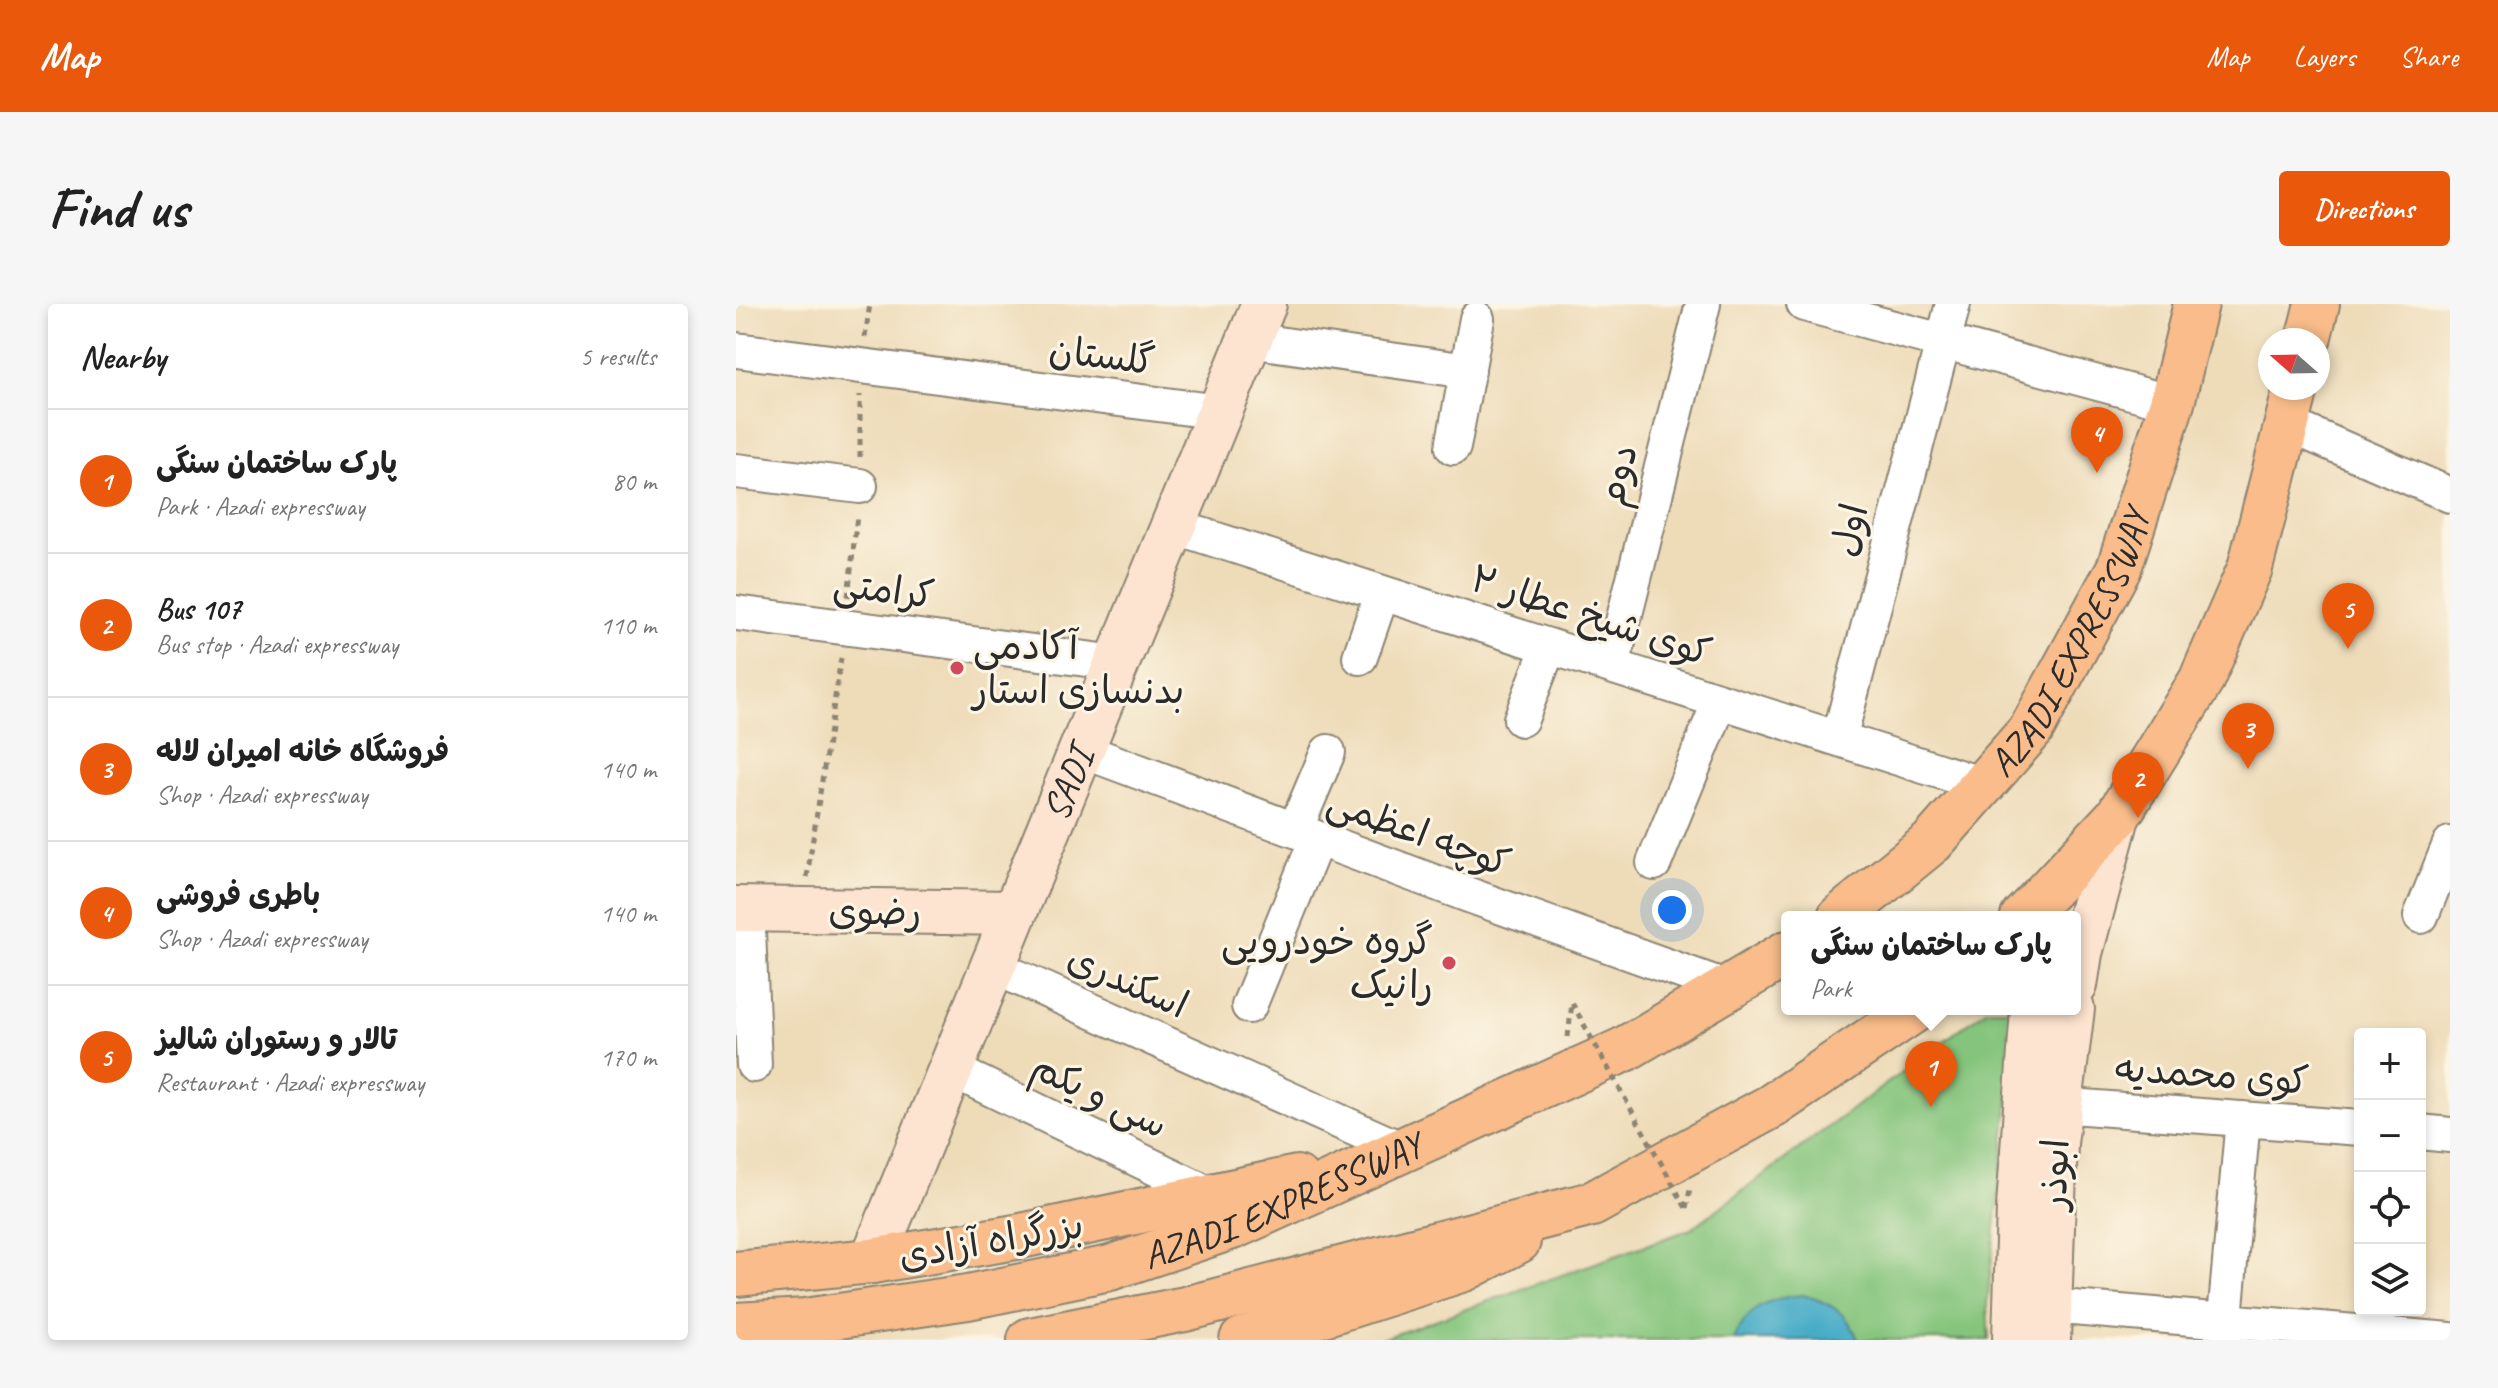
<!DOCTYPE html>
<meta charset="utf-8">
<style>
body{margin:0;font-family:Caveat,"Playpen Sans Arabic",sans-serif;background:#f6f6f6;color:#222}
.controls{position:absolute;right:24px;bottom:24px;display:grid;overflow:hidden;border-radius:8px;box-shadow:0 4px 12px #0003}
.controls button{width:72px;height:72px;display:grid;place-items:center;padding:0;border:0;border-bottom:2px solid #e0e0e0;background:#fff;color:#222;font:40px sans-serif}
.compass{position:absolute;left:1522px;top:24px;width:72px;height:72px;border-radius:50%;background:#fff;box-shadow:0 4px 12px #0003;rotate:290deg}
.you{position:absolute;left:936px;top:606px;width:28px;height:28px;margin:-20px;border:6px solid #fff;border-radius:50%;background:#1a73e8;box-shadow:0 0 0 12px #1a73e833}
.badge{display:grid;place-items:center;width:52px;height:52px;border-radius:50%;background:#ea580c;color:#fff;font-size:26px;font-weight:700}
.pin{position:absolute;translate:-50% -66px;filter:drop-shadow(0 2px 4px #0008)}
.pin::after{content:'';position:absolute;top:42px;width:28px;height:24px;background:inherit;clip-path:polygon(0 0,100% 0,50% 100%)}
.popup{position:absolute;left:1045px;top:607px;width:300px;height:104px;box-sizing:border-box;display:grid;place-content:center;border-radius:8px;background:#fff;filter:drop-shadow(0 2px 6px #0005);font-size:26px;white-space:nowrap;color:#767676}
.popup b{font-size:30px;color:#222}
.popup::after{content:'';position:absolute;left:50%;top:100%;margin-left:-16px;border:16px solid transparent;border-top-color:#fff}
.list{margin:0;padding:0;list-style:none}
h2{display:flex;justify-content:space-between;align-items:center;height:104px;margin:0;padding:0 32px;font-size:34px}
h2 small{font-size:26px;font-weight:400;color:#767676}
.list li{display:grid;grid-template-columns:52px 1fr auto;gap:24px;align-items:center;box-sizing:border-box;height:144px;padding:0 32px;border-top:2px solid #e0e0e0}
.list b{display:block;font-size:30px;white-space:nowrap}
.list p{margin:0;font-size:26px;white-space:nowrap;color:#767676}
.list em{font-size:26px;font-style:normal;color:#767676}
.icon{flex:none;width:44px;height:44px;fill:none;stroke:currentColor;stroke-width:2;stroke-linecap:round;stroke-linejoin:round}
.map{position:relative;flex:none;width:1714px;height:1036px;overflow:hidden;border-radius:8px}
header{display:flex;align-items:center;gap:48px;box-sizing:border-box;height:112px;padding:0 40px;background:#ea580c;color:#fff}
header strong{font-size:38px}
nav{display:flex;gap:44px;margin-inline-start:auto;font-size:28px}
.intro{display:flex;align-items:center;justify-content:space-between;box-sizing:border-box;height:192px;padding:0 48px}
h1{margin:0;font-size:56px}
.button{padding:20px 36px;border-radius:8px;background:#ea580c;color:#fff;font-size:28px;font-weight:700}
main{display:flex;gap:48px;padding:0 48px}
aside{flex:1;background:#fff;border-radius:8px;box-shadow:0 4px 12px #0003}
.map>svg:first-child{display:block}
.green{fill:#84c47c;stroke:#587854;stroke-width:2}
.water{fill:#47acc7;stroke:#396c79;stroke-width:2}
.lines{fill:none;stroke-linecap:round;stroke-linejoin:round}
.street-casing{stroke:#8c8472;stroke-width:38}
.secondary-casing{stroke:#8c8472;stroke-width:48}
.highway-casing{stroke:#8c8472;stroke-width:48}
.path{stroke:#8c8472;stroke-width:5;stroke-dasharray:6 6;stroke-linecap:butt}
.street{stroke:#fff;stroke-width:34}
.secondary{stroke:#fde4d0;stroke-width:44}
.highway{stroke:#f9bc8a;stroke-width:44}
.path-bridge{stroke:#8c8472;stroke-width:5;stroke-dasharray:6 6;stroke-linecap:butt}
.poi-dot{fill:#d1495b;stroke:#fcf5e5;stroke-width:3}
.labels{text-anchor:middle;stroke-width:6;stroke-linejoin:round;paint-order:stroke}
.street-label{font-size:38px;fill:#2b2b2b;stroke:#fcf5e5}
.poi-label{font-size:38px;fill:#2b2b2b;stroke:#fcf5e5;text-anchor:start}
</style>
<header>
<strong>Map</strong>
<nav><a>Map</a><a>Layers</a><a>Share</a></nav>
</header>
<div class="intro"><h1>Find us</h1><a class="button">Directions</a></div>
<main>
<aside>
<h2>Nearby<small>5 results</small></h2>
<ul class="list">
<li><span class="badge">1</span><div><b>پارک ساختمان سنگی</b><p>Park · Azadi expressway</p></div><em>80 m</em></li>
<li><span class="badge">2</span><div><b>Bus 107</b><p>Bus stop · Azadi expressway</p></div><em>110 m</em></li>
<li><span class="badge">3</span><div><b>فروشگاه خانه امیران لاله</b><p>Shop · Azadi expressway</p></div><em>140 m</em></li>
<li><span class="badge">4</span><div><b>باطری فروشی</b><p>Shop · Azadi expressway</p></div><em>140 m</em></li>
<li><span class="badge">5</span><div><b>تالار و رستوران شالیز</b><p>Restaurant · Azadi expressway</p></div><em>170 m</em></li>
</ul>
</aside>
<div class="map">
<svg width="1714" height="1036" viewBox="0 0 1714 1036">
<rect width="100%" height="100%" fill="#fcf5e5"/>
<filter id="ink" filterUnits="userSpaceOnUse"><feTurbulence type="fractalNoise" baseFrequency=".0125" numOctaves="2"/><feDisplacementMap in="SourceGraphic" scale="16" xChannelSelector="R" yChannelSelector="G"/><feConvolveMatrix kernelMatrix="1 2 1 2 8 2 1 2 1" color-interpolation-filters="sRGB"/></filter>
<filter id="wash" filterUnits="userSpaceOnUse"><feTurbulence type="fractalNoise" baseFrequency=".006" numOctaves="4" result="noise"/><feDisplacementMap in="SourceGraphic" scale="32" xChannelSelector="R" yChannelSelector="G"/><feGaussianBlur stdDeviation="1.8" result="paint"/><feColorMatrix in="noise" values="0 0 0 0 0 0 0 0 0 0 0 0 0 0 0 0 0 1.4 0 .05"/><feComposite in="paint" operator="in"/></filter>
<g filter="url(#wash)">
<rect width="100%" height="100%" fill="#eedcb9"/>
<path class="green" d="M1251,705H1282L1251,1001L1253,1036H643L955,925Z"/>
<path class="water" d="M1067,991C1093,998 1113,1009 1122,1036H998C1010,1004 1035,993 1067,991Z"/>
</g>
<g filter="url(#ink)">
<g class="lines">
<defs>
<path id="street" d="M1068,0L1436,99
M513,36L732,67
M0,46L484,108
M1551,120L1714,191
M717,143L741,15
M0,167L124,182
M437,222L1247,481
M0,309L381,359
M624,353L646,289
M876,362L967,0
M785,415L813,342
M1103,435L1217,0
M345,446L730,590L992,684
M559,526L592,448
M918,559L984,397
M11,605L18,761
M1685,612L1714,540
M256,662L669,847
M513,702L581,535
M214,765L478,892
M1322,801L1624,824
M1684,828L1714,831
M1313,1002L1714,1036
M1487,1036L1507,815"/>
<g id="secondary">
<path d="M0,605L278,609"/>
<path d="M1339,681L1344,649L1381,513"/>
<path id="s1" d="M136,957L528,0"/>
<path d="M1279,1036L1283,903L1297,705"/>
<path d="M1312,1036L1319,839L1336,705"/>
</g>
<g id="highway">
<path d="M1572,36L1581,0"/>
<path id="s2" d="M1104,613L1196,538L1295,426L1383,264L1436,99L1460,0"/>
<path d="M1287,613L1381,513L1465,377L1514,264L1560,84"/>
<path d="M0,970L136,957L280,933L561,874"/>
<path id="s3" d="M0,1021L69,1017L232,993L374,964L499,922L889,745L1051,649"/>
<path d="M294,1036L449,1005L856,900L1036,802L1180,705"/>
<path d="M506,1036L728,965L782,937"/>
</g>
</defs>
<use href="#street" class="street-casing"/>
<use href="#secondary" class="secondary-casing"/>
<use href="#highway" class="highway-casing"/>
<path class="path" d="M129,33L134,0
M124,153V91
M112,293L121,211
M71,573L105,354
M832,733L836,699
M950,904L954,886"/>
<use href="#street" class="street"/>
<use href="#secondary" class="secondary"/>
<use href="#highway" class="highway"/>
<path class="path-bridge" d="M836,699L950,904"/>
</g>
</g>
<g class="poi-dot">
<circle cx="221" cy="364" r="8"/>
<circle cx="713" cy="659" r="8"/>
</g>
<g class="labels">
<g class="street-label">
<text transform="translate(366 51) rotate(7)" y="13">گلستان</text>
<text transform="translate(881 171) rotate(-76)" y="13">دوم</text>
<text transform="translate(1113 226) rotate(-76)" y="13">اول</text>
<text transform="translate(148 285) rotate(7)" y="13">کرامتی</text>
<text transform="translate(855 311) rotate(18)" y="13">کوی شیخ عطار ۲</text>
<text dy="13" stroke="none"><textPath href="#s2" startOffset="364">AZADI EXPRESSWAY</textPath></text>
<text dy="13" stroke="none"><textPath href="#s1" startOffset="516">SADI</textPath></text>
<text transform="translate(683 528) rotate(20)" y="13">کوچه اعظمی</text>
<text transform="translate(139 607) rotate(1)" y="13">رضوی</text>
<text transform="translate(392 677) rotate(24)" y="13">اسکندری</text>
<text transform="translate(1476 770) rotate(4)" y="13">کوی محمدیه</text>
<text transform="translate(364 791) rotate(26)" y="13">سی و یکم</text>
<text transform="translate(1318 870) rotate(-87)" y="13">ابوذر</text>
<text dy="13" stroke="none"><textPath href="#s3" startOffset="564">AZADI EXPRESSWAY</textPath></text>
<text transform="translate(255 936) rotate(-10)" y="13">بزرگراه آزادی</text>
</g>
<g class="poi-label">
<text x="237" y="355">آکادمی<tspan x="237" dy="44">بدنسازی استار</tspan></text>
<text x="697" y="650" text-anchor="end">گروه خودرویی<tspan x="697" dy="44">رانیک</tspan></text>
</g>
</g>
</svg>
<div class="controls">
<button>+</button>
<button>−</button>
<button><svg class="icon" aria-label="locate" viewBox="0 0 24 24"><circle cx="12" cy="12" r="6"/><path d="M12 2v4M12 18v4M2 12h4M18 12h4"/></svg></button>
<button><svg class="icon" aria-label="layers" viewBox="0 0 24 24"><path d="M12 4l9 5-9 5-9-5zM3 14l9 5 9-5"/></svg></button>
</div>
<svg class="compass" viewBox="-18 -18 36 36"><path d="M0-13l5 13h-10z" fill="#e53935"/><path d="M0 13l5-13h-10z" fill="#767676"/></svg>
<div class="you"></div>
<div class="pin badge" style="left:1195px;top:803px">1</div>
<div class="popup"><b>پارک ساختمان سنگی</b>Park</div>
<div class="pin badge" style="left:1402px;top:514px">2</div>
<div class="pin badge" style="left:1512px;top:465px">3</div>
<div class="pin badge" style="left:1361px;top:169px">4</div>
<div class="pin badge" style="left:1612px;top:345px">5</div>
</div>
</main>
